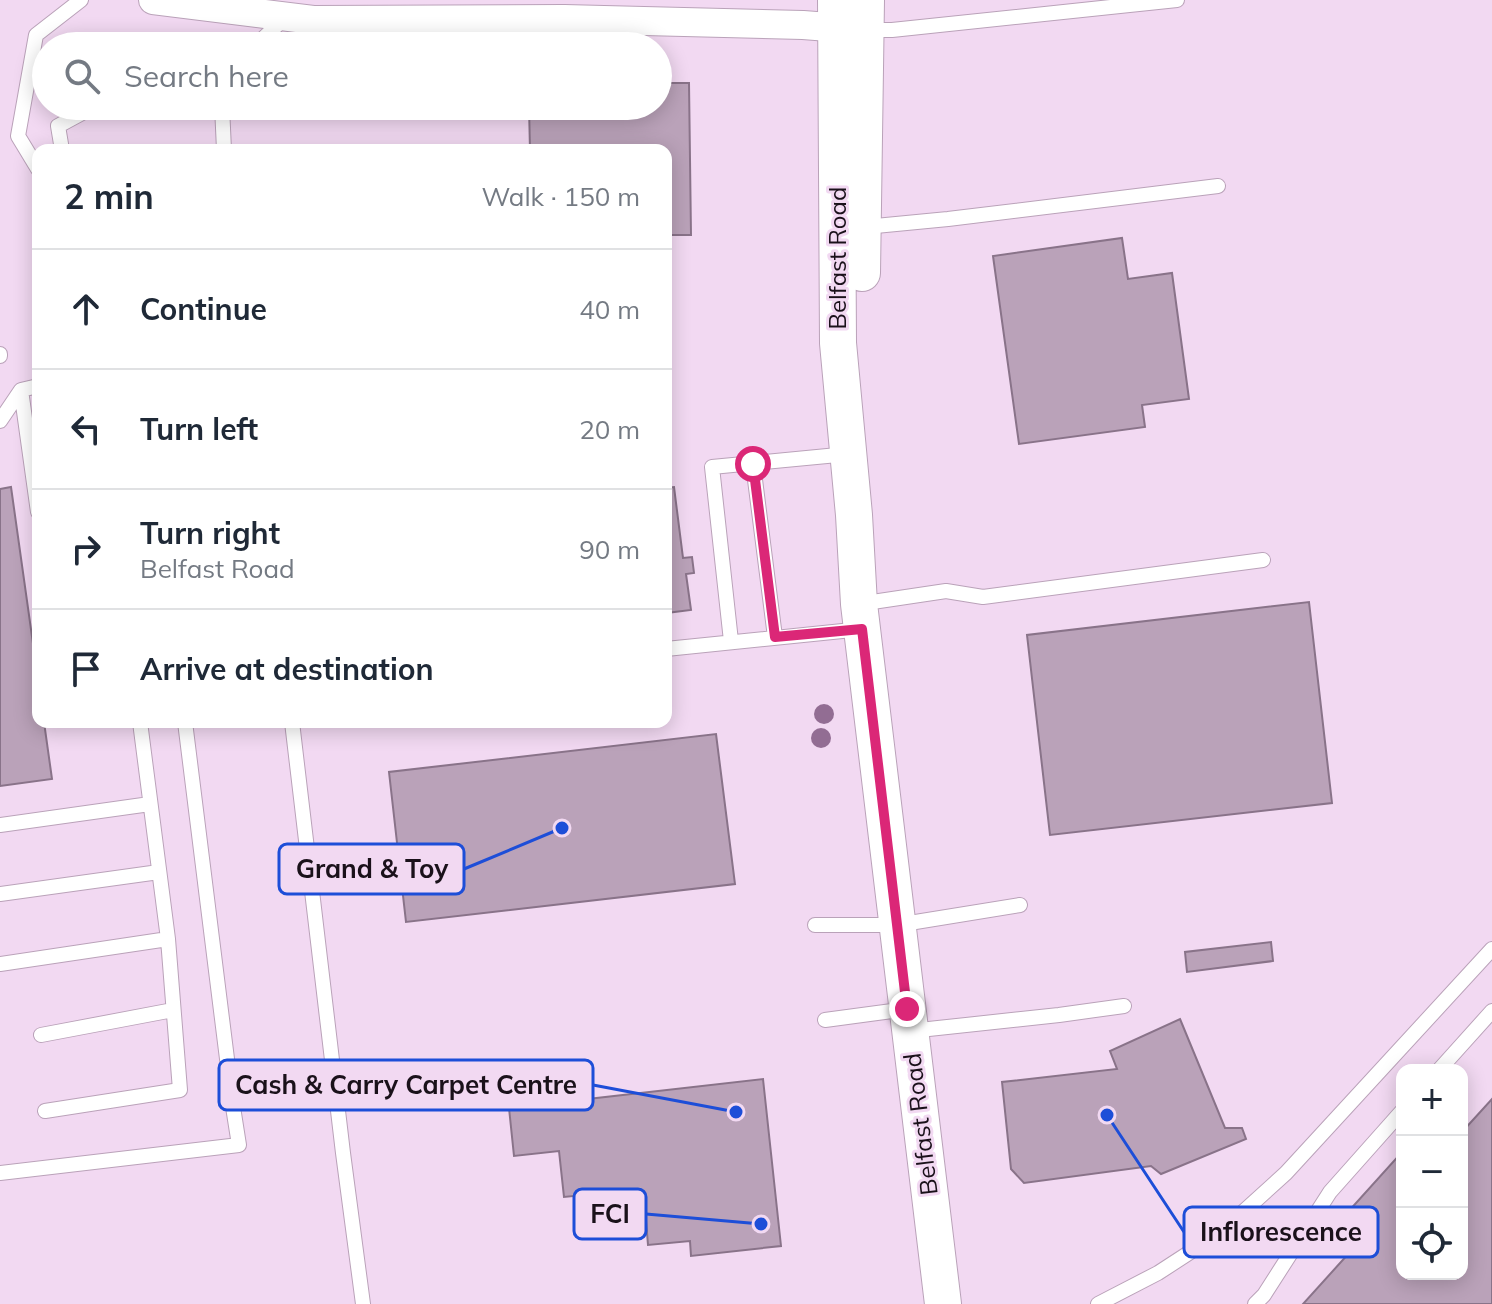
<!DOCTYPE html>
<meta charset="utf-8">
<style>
body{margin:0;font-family:Mulish,sans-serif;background:#f2f2f3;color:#1f2937}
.controls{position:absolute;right:24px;bottom:24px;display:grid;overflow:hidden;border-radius:16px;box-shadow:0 4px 20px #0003}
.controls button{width:72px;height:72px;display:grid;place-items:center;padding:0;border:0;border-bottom:2px solid #e0e1e3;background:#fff;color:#1f2937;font:40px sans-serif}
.stop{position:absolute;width:24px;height:24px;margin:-18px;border:6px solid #db2777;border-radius:50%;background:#fff}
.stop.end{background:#db2777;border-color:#fff;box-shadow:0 2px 8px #0008}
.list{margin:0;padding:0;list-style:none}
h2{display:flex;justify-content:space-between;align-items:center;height:104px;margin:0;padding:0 32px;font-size:34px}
h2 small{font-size:26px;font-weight:400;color:#747a83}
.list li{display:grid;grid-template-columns:52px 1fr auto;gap:24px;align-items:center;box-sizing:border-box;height:120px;padding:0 32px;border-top:2px solid #e0e1e3}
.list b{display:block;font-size:30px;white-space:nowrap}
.list p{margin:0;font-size:26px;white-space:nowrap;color:#747a83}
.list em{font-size:26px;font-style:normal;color:#747a83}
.icon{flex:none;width:44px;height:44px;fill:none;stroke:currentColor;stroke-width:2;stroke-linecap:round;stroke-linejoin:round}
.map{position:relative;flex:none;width:1492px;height:1304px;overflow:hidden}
.search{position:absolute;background:#fff;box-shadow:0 4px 20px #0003;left:32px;top:32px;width:640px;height:88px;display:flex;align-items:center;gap:20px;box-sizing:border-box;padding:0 28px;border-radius:44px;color:#747a83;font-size:30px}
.panel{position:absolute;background:#fff;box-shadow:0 4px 20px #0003;left:32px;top:144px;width:640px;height:584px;border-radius:16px}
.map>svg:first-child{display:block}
.building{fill:#baa2b9;stroke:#897389;stroke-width:2}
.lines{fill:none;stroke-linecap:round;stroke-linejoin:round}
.service-casing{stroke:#baa2b9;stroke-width:16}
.minor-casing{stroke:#baa2b9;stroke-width:30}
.tertiary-casing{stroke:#baa2b9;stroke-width:38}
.service{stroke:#fff;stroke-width:14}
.minor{stroke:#fff;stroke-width:28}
.tertiary{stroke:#fff;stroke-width:36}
.tree{fill:#926d93}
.route{stroke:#db2777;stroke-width:10}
.labels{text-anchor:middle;stroke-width:6;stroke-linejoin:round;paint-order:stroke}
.street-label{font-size:24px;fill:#1a111a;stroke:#f2d9f2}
.leader{fill:none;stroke:#1d4ed8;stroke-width:3}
.callout-dot{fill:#1d4ed8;stroke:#f2d9f2;stroke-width:3}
.callout{fill:#f2d9f2;stroke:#1d4ed8;stroke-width:3}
.callout-label{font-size:26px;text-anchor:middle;font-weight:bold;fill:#1a111a}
</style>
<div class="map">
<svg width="1492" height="1304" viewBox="0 0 1492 1304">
<rect width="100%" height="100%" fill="#f2d9f2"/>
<path class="building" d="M658,83H689L691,235H666V150H530L529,106H658Z
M1122,238L1128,279L1172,273L1189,399L1142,405L1145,427L1019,444L993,256Z
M11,487L38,679V722H44L52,779L0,786V489Z
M674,487L683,558L692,557L694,573L686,574L691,610L666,613V488Z
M1309,602L1332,803L1050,835L1027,635Z
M716,734L735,884L406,922L389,772Z
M1271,942L1273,961L1187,972L1185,952Z
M1180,1019L1225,1128H1242L1246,1139L1161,1174L1151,1166L1024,1183L1011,1169L1002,1082L1117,1069L1110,1051Z
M763,1079L781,1246L691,1256L690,1241L648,1245L646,1220L608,1224L604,1193L564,1197L559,1151L514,1156L509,1108Z
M1492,1099V1304H1303L1350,1252L1329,1233L1402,1152V1274H1462V1132Z"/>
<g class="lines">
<defs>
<path id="service" d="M867,30H892L1177,0
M255,46L286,17
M222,106L224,150
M62,150L58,126L95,106
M38,169L18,136L36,35L81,0
M865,227L948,219L1218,186
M0,354V356
M38,386L21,390L38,512
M0,421L21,390
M753,464L775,637
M859,604L946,591L983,597L1263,560
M731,641L712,467L848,454
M666,649L862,629
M140,722L168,939
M292,722L343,1153L363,1304
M0,825L150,804
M0,894L159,872
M815,925H897L1020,905
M0,964L168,939L180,1090L45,1111
M825,1020L907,1009
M910,1031L1059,1015L1124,1006
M41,1035L173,1010
M1439,1070L1492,1011
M0,1173L239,1145L233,1107L185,722
M1098,1304L1158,1273L1221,1232L1286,1173L1492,949
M1255,1304L1264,1295L1330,1192L1402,1111"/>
<path id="minor" d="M153,0L313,20L564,19L803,25L855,29"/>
<path id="tertiary" d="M836,0L838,343L854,515L859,604L943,1304
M862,273L866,0"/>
</defs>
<use href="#service" class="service-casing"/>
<use href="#minor" class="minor-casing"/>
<use href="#tertiary" class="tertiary-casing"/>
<use href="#service" class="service"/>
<use href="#minor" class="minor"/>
<use href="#tertiary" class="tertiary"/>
</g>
<g class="tree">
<circle cx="824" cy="714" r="10"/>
<circle cx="821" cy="738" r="10"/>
</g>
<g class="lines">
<path class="route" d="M753,464L775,637L862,629L907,1009"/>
</g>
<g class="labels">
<g class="street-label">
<text transform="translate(838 258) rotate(-90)" y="8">Belfast Road</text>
<text transform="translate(921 1124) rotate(-97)" y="8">Belfast Road</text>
</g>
</g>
<path class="leader" d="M562 828L464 869M736 1112L593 1085M761 1224L646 1214M1107 1115L1184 1232"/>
<g class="callout-dot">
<circle cx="562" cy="828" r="8"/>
<circle cx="736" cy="1112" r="8"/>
<circle cx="761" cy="1224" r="8"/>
<circle cx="1107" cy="1115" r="8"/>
</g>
<g class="callout">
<rect x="279" y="844" width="185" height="50" rx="8"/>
<rect x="219" y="1060" width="374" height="50" rx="8"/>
<rect x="574" y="1189" width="72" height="50" rx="8"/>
<rect x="1184" y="1207" width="194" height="50" rx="8"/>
</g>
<g class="callout-label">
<text x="372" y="878">Grand &amp; Toy</text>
<text x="406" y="1094">Cash &amp; Carry Carpet Centre</text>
<text x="610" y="1223">FCI</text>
<text x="1281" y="1241">Inflorescence</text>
</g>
</svg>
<div class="controls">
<button>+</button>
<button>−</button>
<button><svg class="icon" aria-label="locate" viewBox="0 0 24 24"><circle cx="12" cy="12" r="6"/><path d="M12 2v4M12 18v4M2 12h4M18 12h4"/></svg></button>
</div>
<div class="stop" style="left:753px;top:464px"></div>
<div class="stop end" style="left:907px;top:1009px"></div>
<div class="search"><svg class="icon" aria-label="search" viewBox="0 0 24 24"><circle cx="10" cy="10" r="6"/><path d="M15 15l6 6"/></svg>Search here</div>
<section class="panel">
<h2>2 min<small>Walk · 150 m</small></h2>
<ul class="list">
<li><svg class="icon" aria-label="ahead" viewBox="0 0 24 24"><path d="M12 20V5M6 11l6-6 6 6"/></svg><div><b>Continue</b></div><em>40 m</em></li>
<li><svg class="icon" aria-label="left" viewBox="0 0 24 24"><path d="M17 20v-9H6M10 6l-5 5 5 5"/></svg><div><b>Turn left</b></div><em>20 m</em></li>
<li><svg class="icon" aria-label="right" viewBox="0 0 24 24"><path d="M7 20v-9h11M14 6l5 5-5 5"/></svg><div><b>Turn right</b><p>Belfast Road</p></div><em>90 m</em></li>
<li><svg class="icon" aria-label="arrive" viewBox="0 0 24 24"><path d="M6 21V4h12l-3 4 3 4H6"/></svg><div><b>Arrive at destination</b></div></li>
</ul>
</section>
</div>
